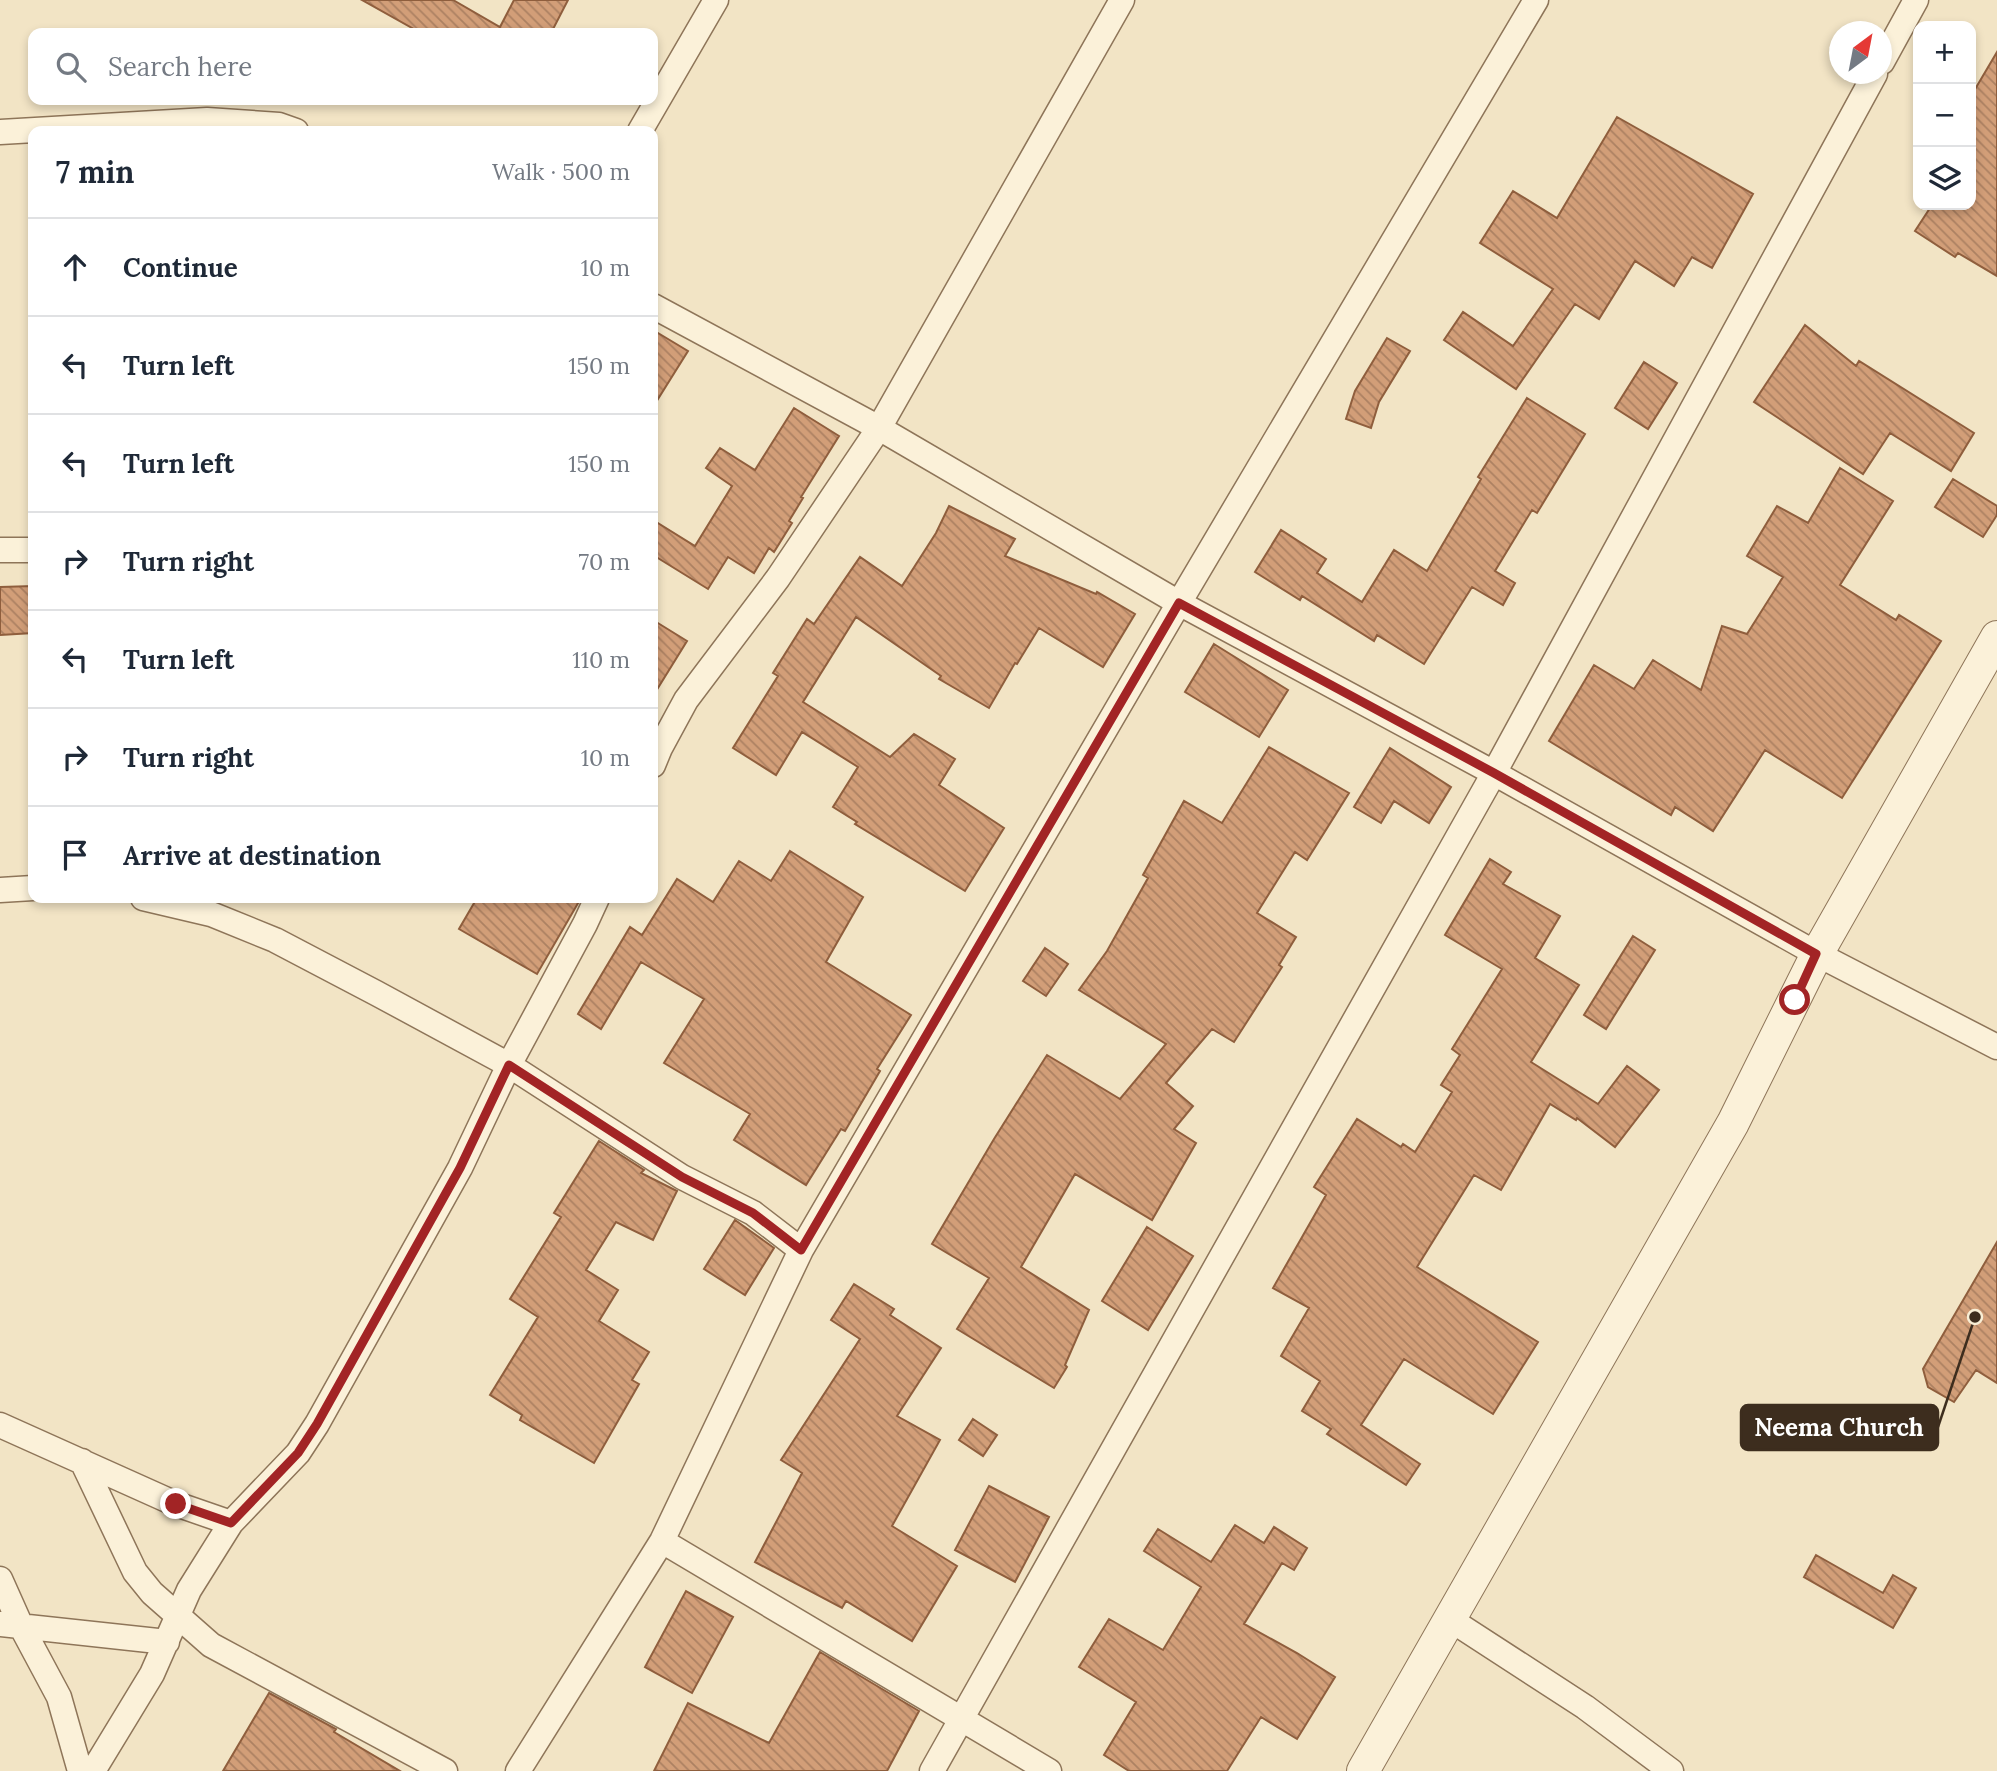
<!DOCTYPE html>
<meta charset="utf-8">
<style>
body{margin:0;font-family:Lora,serif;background:#f2f2f3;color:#1f2937}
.controls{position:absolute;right:21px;top:21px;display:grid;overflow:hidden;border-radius:14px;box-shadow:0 4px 10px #0003}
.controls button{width:63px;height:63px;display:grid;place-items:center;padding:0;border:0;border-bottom:2px solid #e0e1e3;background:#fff;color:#1f2937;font:35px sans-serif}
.compass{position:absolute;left:1829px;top:21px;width:63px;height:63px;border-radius:50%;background:#fff;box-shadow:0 4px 10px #0003;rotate:32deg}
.stop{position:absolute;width:21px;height:21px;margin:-16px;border:5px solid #a22425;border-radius:50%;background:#fff}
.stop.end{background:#a22425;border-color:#fff;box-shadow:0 2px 7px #0008}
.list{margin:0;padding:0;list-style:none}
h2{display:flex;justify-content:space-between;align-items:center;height:91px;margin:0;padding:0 28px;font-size:30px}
h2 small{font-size:23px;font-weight:400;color:#747a83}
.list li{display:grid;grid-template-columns:46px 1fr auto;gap:21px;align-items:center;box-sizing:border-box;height:98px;padding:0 28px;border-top:2px solid #e0e1e3}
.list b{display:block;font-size:26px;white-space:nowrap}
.list em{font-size:23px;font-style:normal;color:#747a83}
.icon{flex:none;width:38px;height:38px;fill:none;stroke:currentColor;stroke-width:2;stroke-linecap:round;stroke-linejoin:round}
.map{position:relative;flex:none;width:1997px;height:1771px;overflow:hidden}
.search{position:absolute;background:#fff;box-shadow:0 4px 10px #0003;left:28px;top:28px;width:630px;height:77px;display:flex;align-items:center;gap:18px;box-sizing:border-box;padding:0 24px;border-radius:14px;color:#747a83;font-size:26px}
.panel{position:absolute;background:#fff;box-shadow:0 4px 10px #0003;left:28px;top:126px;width:630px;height:777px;border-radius:14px}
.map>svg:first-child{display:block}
.building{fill:url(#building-back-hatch);stroke:#8f5e3d;stroke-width:2}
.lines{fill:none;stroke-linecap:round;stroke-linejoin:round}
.minor-casing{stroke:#8e7559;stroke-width:27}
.tertiary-casing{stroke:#8e7559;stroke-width:34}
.minor{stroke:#fbf1d9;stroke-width:24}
.tertiary{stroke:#fbf1d9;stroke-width:32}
.route{stroke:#a22425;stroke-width:9}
.leader{fill:none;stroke:#3d2d1e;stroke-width:2.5}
.callout-dot{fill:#3d2d1e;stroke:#f8eed5;stroke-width:2.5}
.callout{fill:#3d2d1e;stroke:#3d2d1e;stroke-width:2.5}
.callout-label{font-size:24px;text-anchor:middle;font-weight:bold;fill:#fff}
</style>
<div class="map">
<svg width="1997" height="1771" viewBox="0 0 1997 1771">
<defs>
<pattern id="building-back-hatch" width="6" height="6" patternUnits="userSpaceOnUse" patternTransform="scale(1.75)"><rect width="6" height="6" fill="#d29e78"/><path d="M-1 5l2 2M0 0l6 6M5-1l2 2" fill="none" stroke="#ac8162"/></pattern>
</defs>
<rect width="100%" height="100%" fill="#f2e4c5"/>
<path class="building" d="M362,0H453L500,27L514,0H568L551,33H421Z
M1997,52V276L1958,253L1955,257L1915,231L1932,205H1971V96Z
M1617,117L1753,194L1712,268L1692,257L1674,286L1635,261L1599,319L1575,304L1516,389L1444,340L1463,312L1513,346L1553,289L1480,243L1513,191L1557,218Z
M1805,325L1856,366L1859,361L1974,433L1951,471L1890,433L1863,474L1754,402Z
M653,330L688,351L653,407Z
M1387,338L1410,351L1379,402L1371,428L1346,419L1355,391Z
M1644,362L1677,383L1648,429L1615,408Z
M1527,398L1585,434L1537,513L1532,510L1495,571L1515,583L1503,605L1472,587L1424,664L1377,635L1374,641L1302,596L1300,600L1255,572L1281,530L1326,559L1317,573L1362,602L1394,550L1427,571L1481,479L1478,477Z
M794,408L839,436L801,497L803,498L789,521L792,523L774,552L769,548L754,573L728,557L708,589L653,555V520L695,546L732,486L706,468L720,448L755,470Z
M1840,468L1893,501L1840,585L1896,620L1899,615L1941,641L1842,798L1765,750L1713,831L1675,807L1671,815L1549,741L1594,665L1634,689L1653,660L1701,690L1722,626L1747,634L1783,577L1747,556L1777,506L1808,523Z
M1953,479L1997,506V515L1983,537L1935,507Z
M949,506L1015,539L1005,556L1096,594L1097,592L1135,614L1103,667L1039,628L1017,664L1015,663L989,708L939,679L941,676L856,617L803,702L890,757L914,734L955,759L939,785L1004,828L965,891L855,824L857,822L833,807L858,767L802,732L776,775L733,748L778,676L773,673L807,619L814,624L860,557L902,586L936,533Z
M33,586V633L0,635V587Z
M653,620L687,641L653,696Z
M1214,644L1288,690L1259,737L1185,692Z
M1269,747L1349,793L1307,860L1295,852L1257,913L1296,937L1279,965L1282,967L1234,1042L1212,1029L1166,1083L1193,1106L1174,1129L1196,1143L1152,1220L1075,1174L1021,1267L1089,1310L1065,1365L1067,1367L1054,1388L957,1329L989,1278L932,1244L994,1139L1047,1055L1120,1099L1166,1044L1079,990L1107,951L1148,878L1143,875L1184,801L1222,823Z
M1390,748L1451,787L1429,823L1394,801L1381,823L1354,807Z
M790,851L863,897L826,962L911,1015L877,1069L880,1071L845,1131L841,1129L806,1185L734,1140L750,1114L664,1063L704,999L641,962L601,1029L578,1014L630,927L642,935L677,879L713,902L739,861L771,881Z
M1490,859L1511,872L1503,884L1560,916L1535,958L1579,985L1531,1062L1598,1104L1627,1066L1659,1090L1615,1147L1577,1118L1576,1120L1550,1104L1501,1190L1474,1175L1417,1267L1538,1342L1493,1414L1404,1359L1361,1425L1420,1464L1406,1485L1327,1434L1331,1429L1302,1411L1320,1381L1281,1356L1309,1308L1273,1288L1326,1195L1314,1187L1357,1119L1401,1147L1403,1144L1415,1152L1452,1092L1441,1085L1460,1055L1452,1049L1502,969L1445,935Z
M477,898H581L537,974L459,929Z
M1633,936L1655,950L1606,1029L1584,1015Z
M1045,948L1068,964L1046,996L1023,981Z
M599,1141L644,1170L641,1173L677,1191L653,1240L616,1222L586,1270L618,1290L599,1321L649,1352L632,1380L639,1384L594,1463L520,1420L522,1415L490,1395L538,1317L510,1299L561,1217L554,1213Z
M735,1220L774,1248L745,1295L704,1269Z
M1147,1227L1193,1256L1148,1330L1102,1301Z
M1997,1242V1383L1976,1370L1954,1402L1928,1387L1923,1369Z
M854,1284L894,1309L890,1315L941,1348L897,1416L940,1440L892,1526L957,1566L912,1641L846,1601L842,1608L755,1562L802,1473L781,1460L860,1339L831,1320Z
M973,1419L997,1435L983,1456L959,1440Z
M989,1486L1049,1517L1015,1582L955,1550Z
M1235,1525L1264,1543L1274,1527L1307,1548L1294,1570L1282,1563L1244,1624L1297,1653L1335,1677L1297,1739L1261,1717L1227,1771H1129L1104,1755L1136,1702L1079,1667L1109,1619L1163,1650L1201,1587L1144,1551L1158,1529L1211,1562Z
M1816,1555L1883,1593L1893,1575L1916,1588L1893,1628L1804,1577Z
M686,1591L733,1617L692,1693L645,1667Z
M820,1652L919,1711L887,1771H654L688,1703L769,1743Z
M269,1693L336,1729L334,1732L400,1771H223Z"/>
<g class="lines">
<defs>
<path id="minor" d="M1882,62L1916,0
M640,131L716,0
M0,132L207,120L279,125L296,131
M653,306L879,428L1179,603L1494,773L1817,954L1997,1047
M0,550H33
M653,765L660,748L686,700L778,578L879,428L1122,0
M0,890L33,888
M143,898L211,914L275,940L376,993L509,1065L682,1177L753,1213L801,1250
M0,1425L176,1504L231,1523
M82,1461L135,1572L152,1593L211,1645L445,1771
M662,1541L1049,1771
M0,1579L21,1626L59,1697L80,1771
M1451,1620L1585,1707L1671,1771
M0,1624L167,1642
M93,1771L152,1674L189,1590L231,1523L298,1453L317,1424L460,1168L509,1065L585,924L597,898
M518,1771L662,1541L801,1250L1179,603L1536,0
M932,1771L1494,773L1875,74"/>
<path id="tertiary" d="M1363,1771L1733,1123L1817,954L1997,637"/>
</defs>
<use href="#minor" class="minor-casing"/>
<use href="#tertiary" class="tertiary-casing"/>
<use href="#minor" class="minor"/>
<use href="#tertiary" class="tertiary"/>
</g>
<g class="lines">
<path class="route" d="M176,1504L231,1523L298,1453L317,1424L460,1168L509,1065L682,1177L753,1213L801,1250L1179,603L1494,773L1816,954L1795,1000"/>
</g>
<path class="leader" d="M1975 1317L1938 1427"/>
<circle class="callout-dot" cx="1975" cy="1317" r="7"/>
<rect class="callout" x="1741" y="1405" width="197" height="45" rx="7"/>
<g class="callout-label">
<text x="1839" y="1436">Neema Church</text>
</g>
</svg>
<div class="controls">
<button>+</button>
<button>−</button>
<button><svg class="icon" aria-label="layers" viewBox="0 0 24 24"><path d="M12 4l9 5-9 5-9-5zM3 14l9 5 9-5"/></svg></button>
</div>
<svg class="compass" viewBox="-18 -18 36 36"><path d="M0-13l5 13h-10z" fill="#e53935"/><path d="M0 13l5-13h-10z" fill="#747a83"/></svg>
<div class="stop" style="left:1795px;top:1000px"></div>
<div class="stop end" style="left:176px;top:1504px"></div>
<div class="search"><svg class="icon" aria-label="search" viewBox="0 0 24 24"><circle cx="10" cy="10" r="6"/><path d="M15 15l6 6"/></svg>Search here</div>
<section class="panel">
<h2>7 min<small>Walk · 500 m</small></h2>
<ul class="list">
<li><svg class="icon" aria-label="ahead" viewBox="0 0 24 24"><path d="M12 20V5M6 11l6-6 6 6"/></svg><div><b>Continue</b></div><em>10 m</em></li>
<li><svg class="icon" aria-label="left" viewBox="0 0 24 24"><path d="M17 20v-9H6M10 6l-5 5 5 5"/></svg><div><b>Turn left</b></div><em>150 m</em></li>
<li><svg class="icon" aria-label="left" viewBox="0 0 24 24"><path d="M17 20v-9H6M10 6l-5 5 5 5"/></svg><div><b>Turn left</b></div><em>150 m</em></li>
<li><svg class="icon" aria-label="right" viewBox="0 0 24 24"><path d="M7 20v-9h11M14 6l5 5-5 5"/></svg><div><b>Turn right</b></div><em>70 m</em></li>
<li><svg class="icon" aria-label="left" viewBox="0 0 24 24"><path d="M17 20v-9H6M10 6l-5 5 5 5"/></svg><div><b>Turn left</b></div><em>110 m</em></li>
<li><svg class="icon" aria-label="right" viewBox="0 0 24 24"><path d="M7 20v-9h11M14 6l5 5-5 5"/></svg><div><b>Turn right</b></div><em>10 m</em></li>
<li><svg class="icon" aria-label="arrive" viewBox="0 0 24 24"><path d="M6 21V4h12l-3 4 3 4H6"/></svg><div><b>Arrive at destination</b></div></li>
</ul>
</section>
</div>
